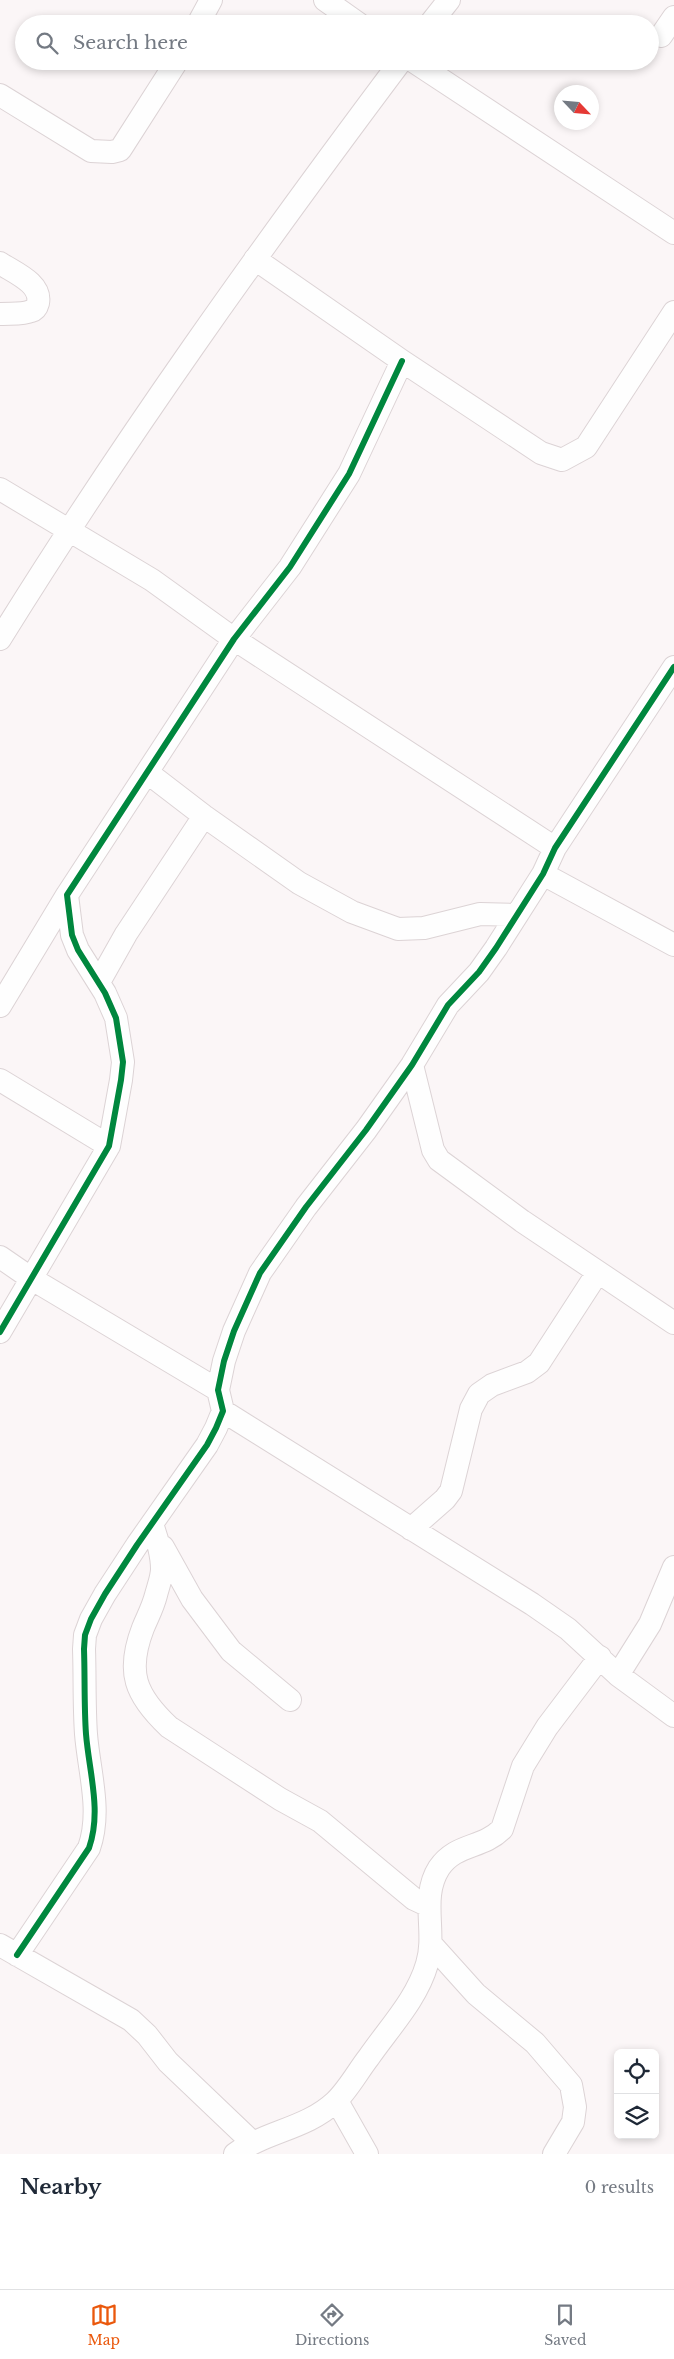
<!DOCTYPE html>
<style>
body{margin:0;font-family:"Libre Baskerville",serif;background:#f6f6f7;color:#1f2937}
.controls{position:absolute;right:15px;bottom:15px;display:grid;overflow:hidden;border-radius:8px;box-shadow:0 2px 8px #0003}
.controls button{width:45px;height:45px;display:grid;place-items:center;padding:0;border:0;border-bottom:1px solid #e0e1e3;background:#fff;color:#1f2937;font:25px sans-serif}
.compass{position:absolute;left:554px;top:85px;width:45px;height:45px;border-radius:50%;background:#fff;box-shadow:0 2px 8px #0003;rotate:116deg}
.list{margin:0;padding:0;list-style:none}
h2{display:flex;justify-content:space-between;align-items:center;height:65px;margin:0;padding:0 20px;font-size:21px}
h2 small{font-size:16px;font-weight:400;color:#747a83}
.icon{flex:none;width:28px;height:28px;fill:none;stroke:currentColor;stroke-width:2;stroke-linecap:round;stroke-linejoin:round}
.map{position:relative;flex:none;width:674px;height:2154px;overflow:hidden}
.search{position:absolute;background:#fff;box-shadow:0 2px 8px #0003;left:15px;right:15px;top:15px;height:55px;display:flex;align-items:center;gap:12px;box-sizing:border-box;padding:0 18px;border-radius:28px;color:#747a83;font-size:19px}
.sheet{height:135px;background:#fff}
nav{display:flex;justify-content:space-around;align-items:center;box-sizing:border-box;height:70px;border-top:1px solid #e0e1e3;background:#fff;font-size:14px;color:#747a83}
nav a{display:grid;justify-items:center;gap:2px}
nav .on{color:#ea580c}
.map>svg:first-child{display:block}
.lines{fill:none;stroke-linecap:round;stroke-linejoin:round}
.minor-casing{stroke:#dcd3d5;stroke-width:24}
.minor{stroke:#fefefe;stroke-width:22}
.cycleway-casing{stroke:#fff;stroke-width:9}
.cycleway{stroke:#00873e;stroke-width:6}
</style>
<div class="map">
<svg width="674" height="2154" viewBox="0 0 674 2154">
<rect width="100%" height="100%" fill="#fbf6f7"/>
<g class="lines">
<defs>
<path id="minor" d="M325,0L359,24
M198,24L211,0
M430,24L449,0
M661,36L674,17
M413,61L674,233
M0,95L91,151L112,152L120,150L122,147L177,61
M255,259L402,361L541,453L562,460L586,447L674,312
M0,263C13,272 42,283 38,303C37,307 35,310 31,311C22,315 10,313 0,314
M0,489L152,580L234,639L555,848
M0,639C124,439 260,249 401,61
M148,773L204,816L299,883L352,912L398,929L424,928L480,914L517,915
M543,874L674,945
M99,982L126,934L204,816
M0,1006L67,895
M412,1065L433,1150L439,1160L522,1221L674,1323
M0,1080L109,1146
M0,1257L32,1279L218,1390
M0,1332L109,1146L121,1080L123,1062L116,1018L105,993L78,950L72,935L67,895L234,639L290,567L349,474L402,361
M223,1411L532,1604L568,1629L618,1675L674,1716
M152,1524C157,1538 162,1553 162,1569C162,1577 158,1587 156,1595C153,1607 148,1616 143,1628C126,1672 135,1695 169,1727L280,1799L320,1821L414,1899L429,1906
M411,1529L445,1499L451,1491L471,1409L479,1394L492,1385L527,1372L539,1363L598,1272
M163,1547L192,1599L231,1651L290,1700
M618,1675L650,1624L674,1567
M431,1944L476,1994L535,2043L571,2085L575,2107L573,2122L554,2154
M0,1945L131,2020L147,2035L168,2062L253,2143
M17,1955L89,1848C102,1811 89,1772 86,1734C84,1706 85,1677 84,1649L85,1635L91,1619L105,1594L137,1545L207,1445L216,1428L223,1411L218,1390L224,1361L234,1331L260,1273L306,1207L366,1130L412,1065L448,1005L479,972L496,948L543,874L555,848L674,667
M337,2101L367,2154
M235,2154C266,2131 306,2129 335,2102C348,2090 358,2071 369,2057C389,2028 417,1999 427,1964C437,1932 420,1898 439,1868C456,1843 482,1849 502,1829L523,1766L547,1727L600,1657"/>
</defs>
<use href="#minor" class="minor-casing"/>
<use href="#minor" class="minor"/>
<defs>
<path id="cycleway" d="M0,1332L109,1146L121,1080L123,1062L116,1018L105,993L78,950L72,935L67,895L234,639L290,567L349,474L402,361
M17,1955L89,1848C102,1811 89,1772 86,1734C84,1706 85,1677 84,1649L85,1635L91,1619L105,1594L137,1545L207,1445L216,1428L223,1411L218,1390L224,1361L234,1331L260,1273L306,1207L366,1130L412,1065L448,1005L479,972L496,948L543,874L555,848L674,667"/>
</defs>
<use href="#cycleway" class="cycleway-casing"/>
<use href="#cycleway" class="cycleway"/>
</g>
</svg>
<div class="controls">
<button><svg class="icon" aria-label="locate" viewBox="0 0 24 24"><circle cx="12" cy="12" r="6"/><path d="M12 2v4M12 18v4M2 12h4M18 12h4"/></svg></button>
<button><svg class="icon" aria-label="layers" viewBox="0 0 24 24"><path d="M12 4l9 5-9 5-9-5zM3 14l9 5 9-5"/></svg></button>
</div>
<svg class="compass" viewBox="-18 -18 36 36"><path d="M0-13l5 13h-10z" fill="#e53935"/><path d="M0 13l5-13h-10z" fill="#747a83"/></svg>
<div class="search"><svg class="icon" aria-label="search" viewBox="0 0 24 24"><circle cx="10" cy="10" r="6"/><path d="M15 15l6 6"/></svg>Search here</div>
</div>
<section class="sheet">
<h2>Nearby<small>0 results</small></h2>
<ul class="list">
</ul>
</section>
<nav>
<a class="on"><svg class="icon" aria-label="map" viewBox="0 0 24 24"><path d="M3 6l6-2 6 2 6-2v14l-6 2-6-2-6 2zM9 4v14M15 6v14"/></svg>Map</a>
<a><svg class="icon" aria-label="directions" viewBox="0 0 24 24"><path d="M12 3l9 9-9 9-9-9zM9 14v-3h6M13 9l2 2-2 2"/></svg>Directions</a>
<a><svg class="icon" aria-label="saved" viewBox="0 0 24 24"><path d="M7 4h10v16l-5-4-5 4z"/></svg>Saved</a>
</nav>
